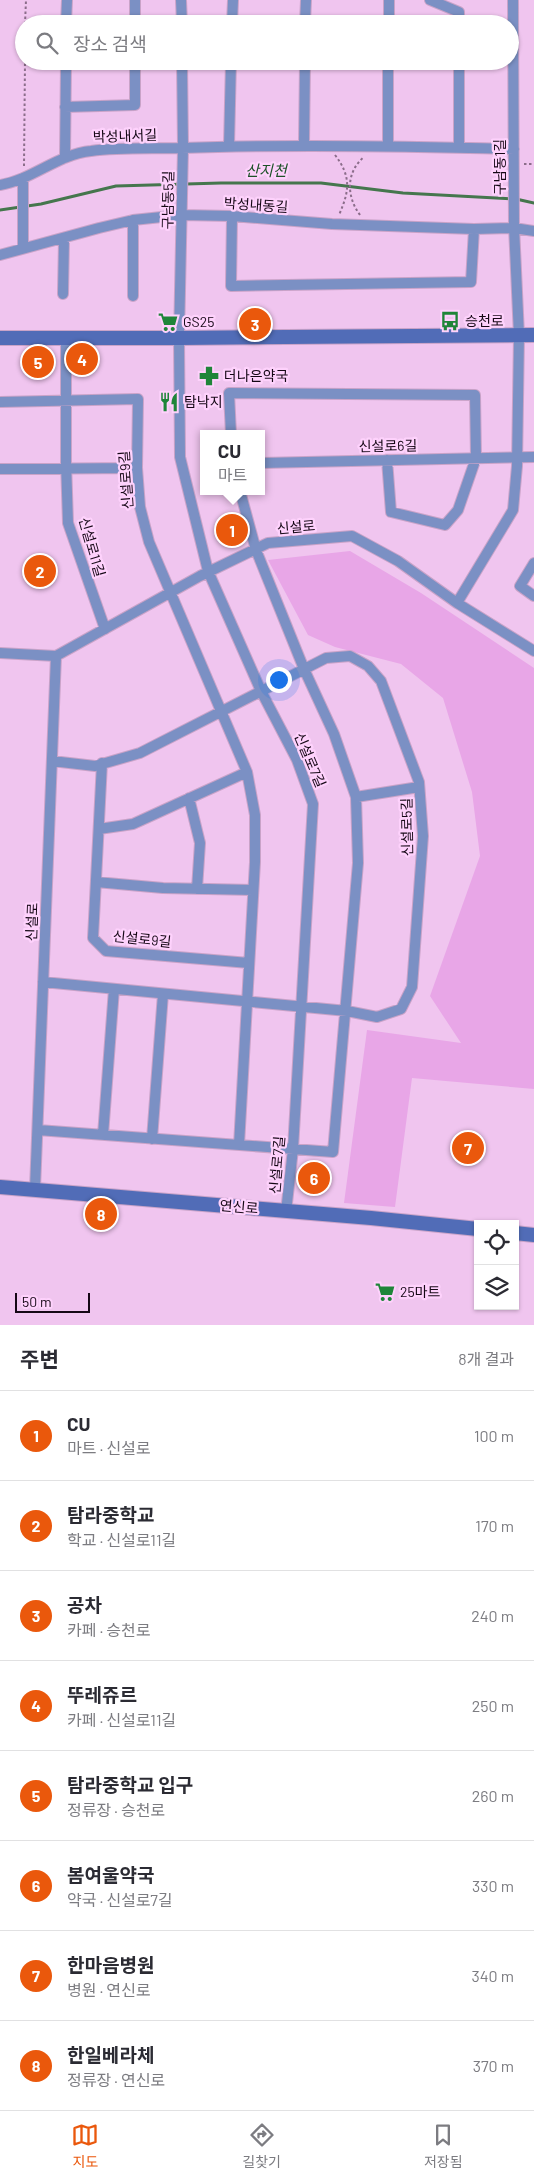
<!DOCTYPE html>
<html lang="ko">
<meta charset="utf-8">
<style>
body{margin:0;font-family:Barlow,"Noto Sans KR",sans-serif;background:#f2f2f3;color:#2b2b33}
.controls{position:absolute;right:15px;bottom:15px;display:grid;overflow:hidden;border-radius:0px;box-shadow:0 1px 4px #0004}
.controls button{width:45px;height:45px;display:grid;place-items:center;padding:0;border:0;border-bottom:1px solid #e1e1e2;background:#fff;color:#2b2b33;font:25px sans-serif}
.scale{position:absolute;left:15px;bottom:12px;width:75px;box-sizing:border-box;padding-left:5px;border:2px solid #150715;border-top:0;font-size:14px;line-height:18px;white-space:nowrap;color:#150715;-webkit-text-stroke:4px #fed2fc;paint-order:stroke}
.you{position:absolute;left:278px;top:679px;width:18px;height:18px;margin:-12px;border:4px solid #fff;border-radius:50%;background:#1a73e8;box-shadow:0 0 0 8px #1a73e833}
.badge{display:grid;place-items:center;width:32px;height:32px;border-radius:50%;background:#ea580c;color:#fff;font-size:16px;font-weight:700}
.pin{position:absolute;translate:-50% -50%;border:2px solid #fff;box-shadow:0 1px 5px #0006}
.popup{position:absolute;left:200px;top:430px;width:65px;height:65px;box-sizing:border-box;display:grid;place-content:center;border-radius:0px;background:#fff;filter:drop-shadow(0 1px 4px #0005);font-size:16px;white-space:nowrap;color:#7c7c81}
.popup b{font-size:19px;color:#2b2b33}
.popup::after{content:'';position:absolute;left:50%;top:100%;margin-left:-10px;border:10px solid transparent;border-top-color:#fff}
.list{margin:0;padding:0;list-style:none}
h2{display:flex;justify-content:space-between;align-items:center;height:65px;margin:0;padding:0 20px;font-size:21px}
h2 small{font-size:16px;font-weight:400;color:#7c7c81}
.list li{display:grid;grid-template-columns:32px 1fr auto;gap:15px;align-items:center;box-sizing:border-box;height:90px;padding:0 20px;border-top:1px solid #e1e1e2}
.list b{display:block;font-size:19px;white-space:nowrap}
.list p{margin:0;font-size:16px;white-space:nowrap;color:#7c7c81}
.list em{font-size:16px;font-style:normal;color:#7c7c81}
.icon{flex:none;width:28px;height:28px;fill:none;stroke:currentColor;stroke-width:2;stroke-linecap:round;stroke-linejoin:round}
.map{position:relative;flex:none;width:534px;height:1325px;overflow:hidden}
.search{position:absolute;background:#fff;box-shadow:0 1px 4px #0004;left:15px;right:15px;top:15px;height:55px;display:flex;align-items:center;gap:12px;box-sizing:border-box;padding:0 18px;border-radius:28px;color:#7c7c81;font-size:19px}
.sheet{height:785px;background:#fff}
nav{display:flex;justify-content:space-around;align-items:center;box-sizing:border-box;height:70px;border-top:1px solid #e1e1e2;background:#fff;font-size:14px;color:#7c7c81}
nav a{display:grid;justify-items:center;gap:2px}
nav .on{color:#ea580c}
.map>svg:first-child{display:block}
.green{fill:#e8a6e7}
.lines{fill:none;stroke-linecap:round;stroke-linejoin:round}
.stream{stroke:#45764d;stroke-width:3}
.minor-casing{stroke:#c9a3c8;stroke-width:12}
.secondary-casing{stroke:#c9a3c8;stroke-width:16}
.path{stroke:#8b6d8a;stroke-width:2;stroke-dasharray:2.5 2.5;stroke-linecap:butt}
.minor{stroke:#7b90c4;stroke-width:10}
.secondary{stroke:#516cb7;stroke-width:14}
.labels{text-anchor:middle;stroke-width:4.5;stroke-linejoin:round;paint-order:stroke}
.street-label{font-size:14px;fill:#150715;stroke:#fed2fc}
.poi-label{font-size:14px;fill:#150715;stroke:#fed2fc;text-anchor:start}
.water-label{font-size:15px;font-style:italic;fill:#1d5228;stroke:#fed2fc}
</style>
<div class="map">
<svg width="534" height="1325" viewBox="0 0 534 1325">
<rect width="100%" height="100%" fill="#f0c5ef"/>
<path class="green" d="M350,551L421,593L534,668V1089L412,1078L395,1207L344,1203L367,1030L461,1043L430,996L480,856L472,792L443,698L401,664L335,647L308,635L268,560Z"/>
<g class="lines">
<path class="stream" d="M0,210L41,204L116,186L221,183H321L403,193L516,199L534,203"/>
<defs>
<path id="minor" d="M181,0L182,24
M430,0L459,12V24
M66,24L67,0
M135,24V0
M232,24L233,0
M305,24L306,0
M389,24V0
M182,61L183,148L179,338L180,457L208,571L261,691L297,760L313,804L293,1149L286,1212
M65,107L135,105V61
M304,145L305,61
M388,145V61
M229,146L231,61
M459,147V61
M65,158L66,61
M0,185C32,180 58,154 91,151C121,147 152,149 182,148C293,144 403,146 514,149
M232,216L231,286L471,282L474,229
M23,248V178
M0,255L99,228L133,220L181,215L232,216L332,224L474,229L514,228L534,231
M63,294L64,239
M133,296V220
M66,338V462L68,523L105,629
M0,402L138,399L137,468L140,507L149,542L247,772L255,815V862L239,1145
M231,434L229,393L475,395L476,458L458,510L445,525L391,512L387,460
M261,463L534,457
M0,469L137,468
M534,563L520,586L534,596
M457,603L513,510L517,466L519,335L514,227L513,0
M0,653L56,656L200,576L268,543L352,536L398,561L457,603L534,651
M102,763L93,938L106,951L249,963
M356,797L419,787
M189,798L200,843L197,889
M99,829L133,824L247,772
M96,882L163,888L253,890
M43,982L347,1011L377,1017L401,1009L412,987L423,836L419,782L381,681L368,666L350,656L326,658L140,753L95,766L52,761
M38,1130L333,1152L358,863L356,797L334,734L304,669L256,550L240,491
M103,1135L114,989
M152,1139L163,994
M35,1189L56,656"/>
<path id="secondary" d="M0,338H179L534,335
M0,1187L371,1218L478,1229
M515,1233L534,1235"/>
</defs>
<use href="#minor" class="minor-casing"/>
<use href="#secondary" class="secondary-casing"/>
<path class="path" d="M25,24L26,0
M335,155C352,177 349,192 339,215
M524,164H534
M24,166L25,61
M360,215C346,196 346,172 364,157"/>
<use href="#minor" class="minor"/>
<use href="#secondary" class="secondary"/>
</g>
<defs>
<symbol id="bus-bare" viewBox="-9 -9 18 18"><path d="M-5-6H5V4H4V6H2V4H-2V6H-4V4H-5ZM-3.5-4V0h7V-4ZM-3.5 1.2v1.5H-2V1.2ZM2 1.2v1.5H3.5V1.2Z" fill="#1f8539" stroke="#fed2fc" stroke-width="2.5" paint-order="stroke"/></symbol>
<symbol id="supermarket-bare" viewBox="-9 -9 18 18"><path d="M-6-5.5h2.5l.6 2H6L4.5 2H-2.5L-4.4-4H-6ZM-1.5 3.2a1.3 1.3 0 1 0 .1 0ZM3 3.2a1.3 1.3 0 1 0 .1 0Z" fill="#1f8539" stroke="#fed2fc" stroke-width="2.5" paint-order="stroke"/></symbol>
<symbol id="pharmacy-bare" viewBox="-9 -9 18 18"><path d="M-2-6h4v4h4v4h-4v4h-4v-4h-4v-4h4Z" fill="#1f8539" stroke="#fed2fc" stroke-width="2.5" paint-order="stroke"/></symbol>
<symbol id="restaurant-bare" viewBox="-9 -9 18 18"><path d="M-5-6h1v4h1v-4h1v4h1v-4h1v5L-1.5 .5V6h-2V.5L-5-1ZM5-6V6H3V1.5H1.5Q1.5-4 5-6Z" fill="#1f8539" stroke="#fed2fc" stroke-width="2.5" paint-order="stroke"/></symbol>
</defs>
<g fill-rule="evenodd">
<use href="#bus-bare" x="436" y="307" width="28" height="28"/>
<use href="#supermarket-bare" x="154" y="308" width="28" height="28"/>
<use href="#pharmacy-bare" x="195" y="362" width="28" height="28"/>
<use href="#restaurant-bare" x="155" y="388" width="28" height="28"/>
<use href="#supermarket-bare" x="371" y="1278" width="28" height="28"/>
</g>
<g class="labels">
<g class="street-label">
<text transform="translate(125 136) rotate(-2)" y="5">박성내서길</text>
<text transform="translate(500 167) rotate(-90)" y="5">구남동1길</text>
<text transform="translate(168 200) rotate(-89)" y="5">구남동5길</text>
<text transform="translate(256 205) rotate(4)" y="5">박성내동길</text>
<text transform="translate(388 446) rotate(-1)" y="5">신설로6길</text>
<text transform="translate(126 480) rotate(-94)" y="5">신설로9길</text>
<text transform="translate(296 527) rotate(-5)" y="5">신설로</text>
<text transform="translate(92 547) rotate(74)" y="5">신설로11길</text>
<text transform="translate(310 760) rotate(67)" y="5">신설로7길</text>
<text transform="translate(407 827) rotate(-91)" y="5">신설로5길</text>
<text transform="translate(32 922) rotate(-88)" y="5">신설로</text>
<text transform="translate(142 939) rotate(6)" y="5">신설로9길</text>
<text transform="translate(277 1165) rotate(-85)" y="5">신설로7길</text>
<text transform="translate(239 1207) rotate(5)" y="5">연신로</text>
</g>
<g class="poi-label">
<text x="465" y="326">승천로</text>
<text x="183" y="327">GS25</text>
<text x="224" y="381">더나은약국</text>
<text x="184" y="407">탐낙지</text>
<text x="400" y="1297">25마트</text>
</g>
<g class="water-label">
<text x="266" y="176">산지천</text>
</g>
</g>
</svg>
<div class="controls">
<button><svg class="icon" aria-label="locate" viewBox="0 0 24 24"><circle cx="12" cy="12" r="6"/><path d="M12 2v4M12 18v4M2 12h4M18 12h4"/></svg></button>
<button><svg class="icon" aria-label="layers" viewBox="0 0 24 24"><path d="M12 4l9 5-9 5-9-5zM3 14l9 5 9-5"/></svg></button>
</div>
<div class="scale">50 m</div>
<div class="you"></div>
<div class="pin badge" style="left:232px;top:530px">1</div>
<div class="popup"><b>CU</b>마트</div>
<div class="pin badge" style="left:40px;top:571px">2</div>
<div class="pin badge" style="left:255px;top:324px">3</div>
<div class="pin badge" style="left:82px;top:359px">4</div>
<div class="pin badge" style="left:38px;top:362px">5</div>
<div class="pin badge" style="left:314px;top:1178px">6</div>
<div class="pin badge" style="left:468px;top:1148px">7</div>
<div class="pin badge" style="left:101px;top:1214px">8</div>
<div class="search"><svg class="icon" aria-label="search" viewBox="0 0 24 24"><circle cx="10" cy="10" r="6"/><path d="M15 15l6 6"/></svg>장소 검색</div>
</div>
<section class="sheet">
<h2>주변<small>8개 결과</small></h2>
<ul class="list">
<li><span class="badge">1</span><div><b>CU</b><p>마트 · 신설로</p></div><em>100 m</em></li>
<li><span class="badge">2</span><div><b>탐라중학교</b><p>학교 · 신설로11길</p></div><em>170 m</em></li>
<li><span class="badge">3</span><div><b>공차</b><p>카페 · 승천로</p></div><em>240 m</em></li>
<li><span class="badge">4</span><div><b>뚜레쥬르</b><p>카페 · 신설로11길</p></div><em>250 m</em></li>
<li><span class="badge">5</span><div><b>탐라중학교 입구</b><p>정류장 · 승천로</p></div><em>260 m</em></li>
<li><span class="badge">6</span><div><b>봄여울약국</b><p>약국 · 신설로7길</p></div><em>330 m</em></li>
<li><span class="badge">7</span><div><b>한마음병원</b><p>병원 · 연신로</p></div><em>340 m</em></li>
<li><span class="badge">8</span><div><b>한일베라체</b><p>정류장 · 연신로</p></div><em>370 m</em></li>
</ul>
</section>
<nav>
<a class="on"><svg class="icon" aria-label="map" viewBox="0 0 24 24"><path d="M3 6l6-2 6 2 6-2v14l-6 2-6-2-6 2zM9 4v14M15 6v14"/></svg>지도</a>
<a><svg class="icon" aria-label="directions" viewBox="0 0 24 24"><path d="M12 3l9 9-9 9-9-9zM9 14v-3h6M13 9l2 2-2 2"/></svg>길찾기</a>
<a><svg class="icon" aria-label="saved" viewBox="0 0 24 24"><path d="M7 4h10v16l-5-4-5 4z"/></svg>저장됨</a>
</nav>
